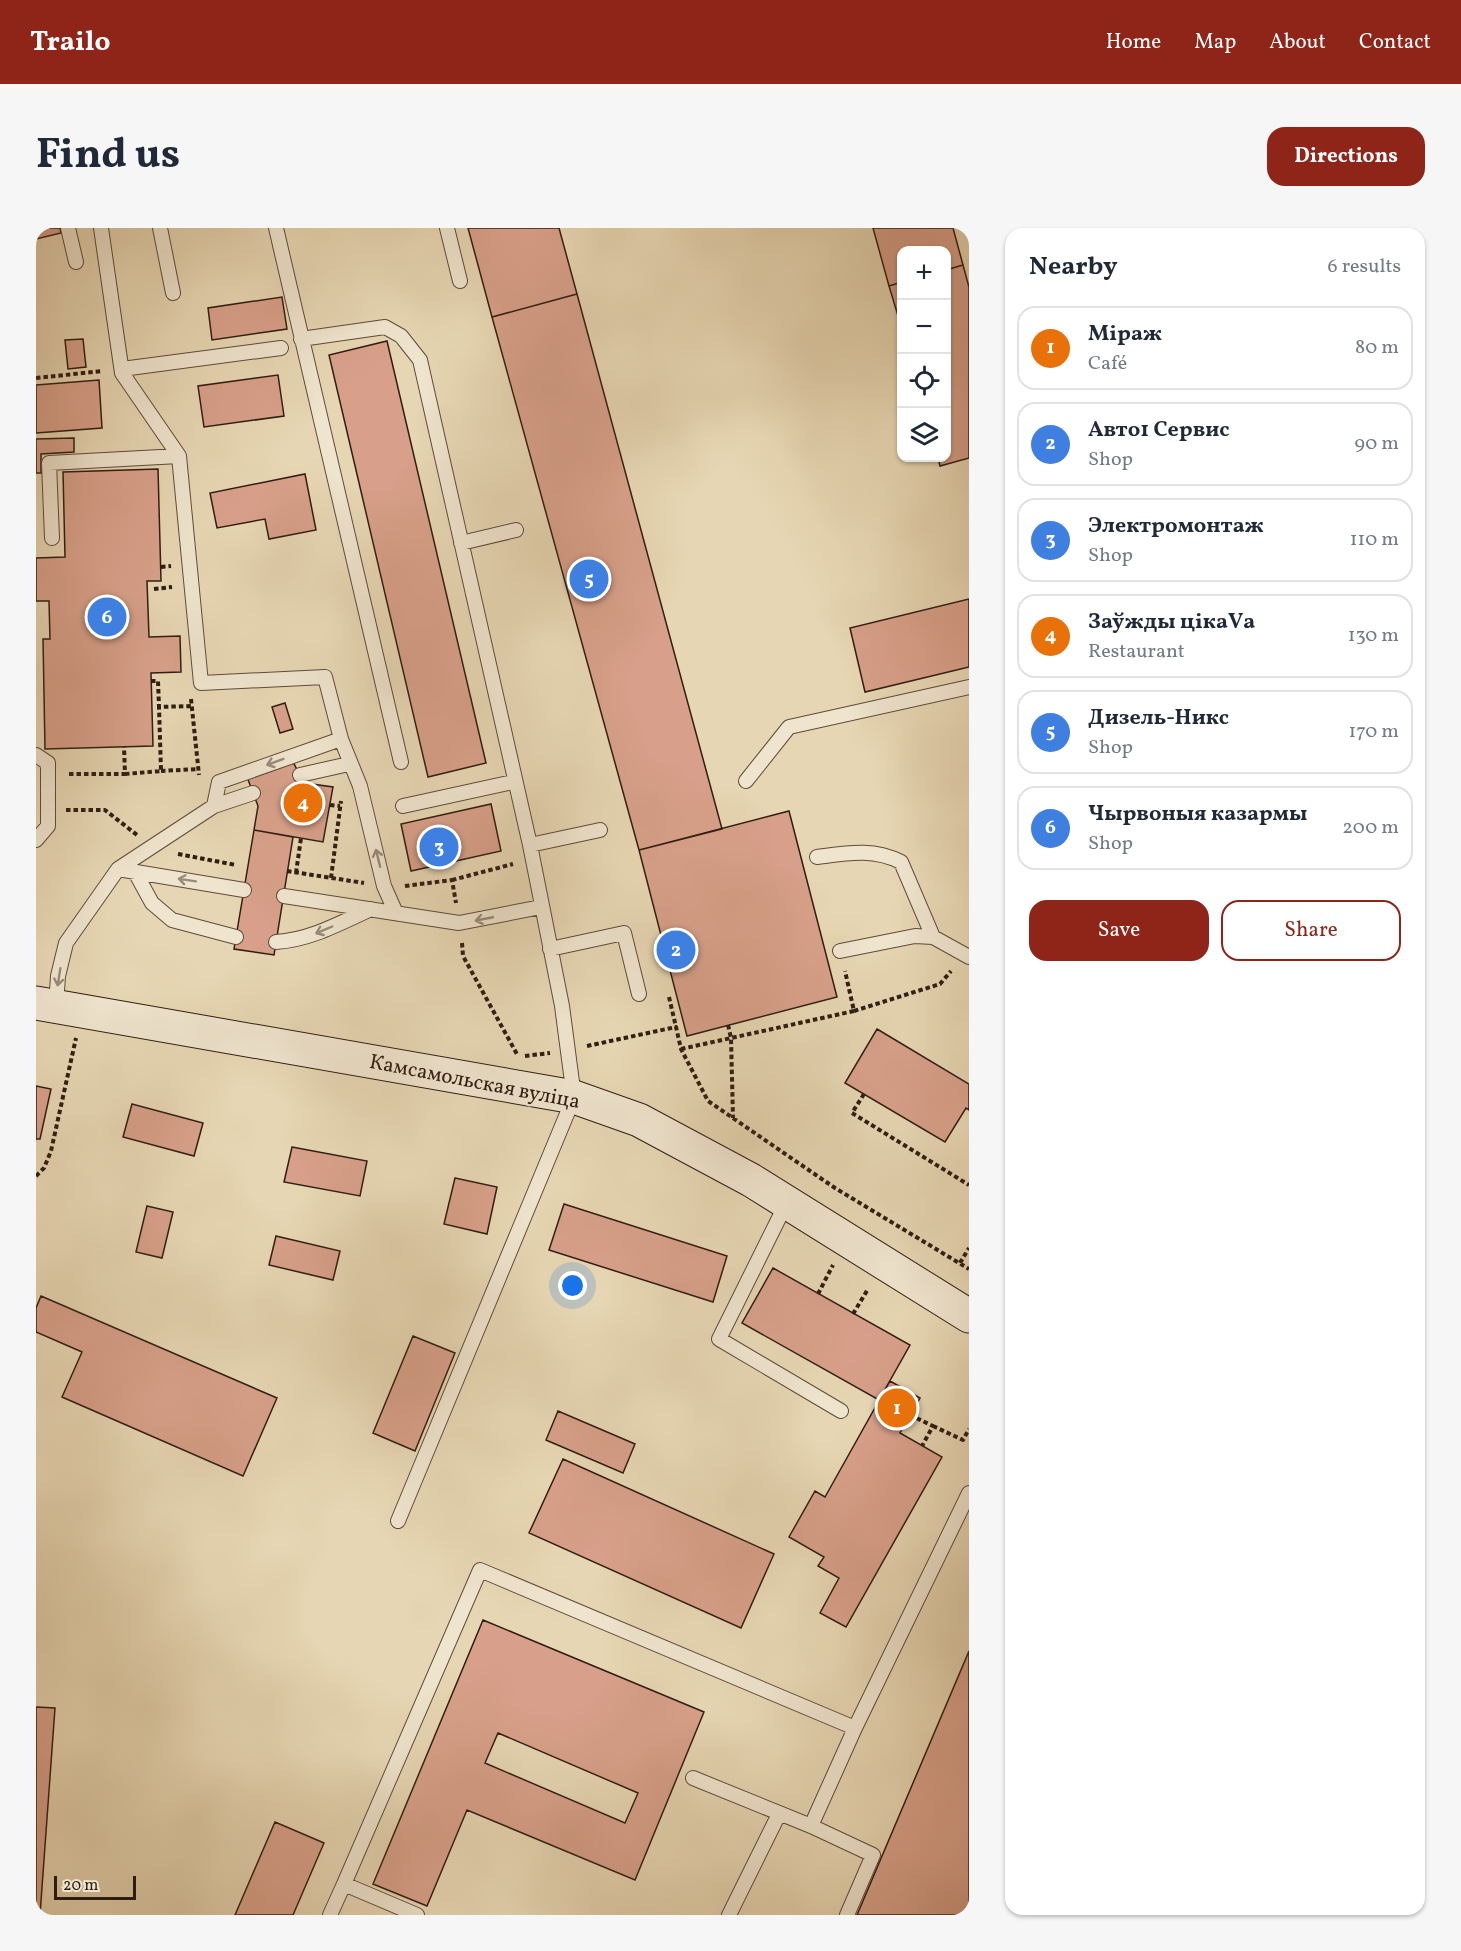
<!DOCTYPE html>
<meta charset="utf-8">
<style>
body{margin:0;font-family:Vollkorn,serif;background:#f6f6f7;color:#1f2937}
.controls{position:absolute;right:18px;top:18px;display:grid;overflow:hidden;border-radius:12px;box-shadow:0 2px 4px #0004}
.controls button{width:54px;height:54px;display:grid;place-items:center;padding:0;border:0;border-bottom:2px solid #e0e1e3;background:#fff;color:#1f2937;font:30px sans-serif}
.scale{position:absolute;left:18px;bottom:15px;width:82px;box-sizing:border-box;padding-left:6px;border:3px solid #301d11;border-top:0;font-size:16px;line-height:21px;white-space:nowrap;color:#301d11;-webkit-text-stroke:4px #efe4ce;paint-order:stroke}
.you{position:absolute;left:537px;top:1058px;width:21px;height:21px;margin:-15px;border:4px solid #fff;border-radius:50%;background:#1a73e8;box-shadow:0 0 0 9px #1a73e833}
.badge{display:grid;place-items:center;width:39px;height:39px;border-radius:50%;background:#8f2418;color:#fff;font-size:20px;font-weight:700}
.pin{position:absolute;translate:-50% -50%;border:3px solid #fff;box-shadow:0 2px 6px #0006}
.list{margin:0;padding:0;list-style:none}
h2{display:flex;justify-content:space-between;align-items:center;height:78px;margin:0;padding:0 24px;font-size:26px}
h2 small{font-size:20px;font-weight:400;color:#747a83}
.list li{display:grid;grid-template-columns:39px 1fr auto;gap:18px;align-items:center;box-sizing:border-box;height:84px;margin:0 12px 12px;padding:0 12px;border:2px solid #e0e1e3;border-radius:18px}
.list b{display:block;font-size:22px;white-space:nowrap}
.list p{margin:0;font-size:20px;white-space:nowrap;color:#747a83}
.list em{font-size:20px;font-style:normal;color:#747a83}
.actions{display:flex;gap:12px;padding:18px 24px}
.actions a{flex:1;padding:14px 0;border:2px solid #8f2418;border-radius:18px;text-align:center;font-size:21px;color:#8f2418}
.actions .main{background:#8f2418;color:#fff}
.icon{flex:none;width:33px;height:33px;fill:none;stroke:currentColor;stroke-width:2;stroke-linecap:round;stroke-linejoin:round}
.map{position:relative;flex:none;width:933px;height:1687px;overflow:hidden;border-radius:18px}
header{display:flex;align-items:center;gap:36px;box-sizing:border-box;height:84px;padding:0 30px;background:#8f2418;color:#fff}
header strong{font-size:28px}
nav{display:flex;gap:33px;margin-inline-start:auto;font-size:21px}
.intro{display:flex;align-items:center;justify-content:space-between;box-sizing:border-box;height:144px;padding:0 36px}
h1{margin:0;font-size:42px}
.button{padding:15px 27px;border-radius:18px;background:#8f2418;color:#fff;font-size:21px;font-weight:700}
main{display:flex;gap:36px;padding:0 36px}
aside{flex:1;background:#fff;border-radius:18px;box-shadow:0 2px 4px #0004}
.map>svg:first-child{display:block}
.building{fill:#d8a08a;stroke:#301d11;stroke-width:1.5;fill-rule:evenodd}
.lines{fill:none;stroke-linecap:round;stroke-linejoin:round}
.lane-casing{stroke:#5e4b3a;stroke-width:16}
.secondary-casing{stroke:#301d11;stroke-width:35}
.path{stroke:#301d11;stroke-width:4;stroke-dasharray:4.5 3;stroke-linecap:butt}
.lane{stroke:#efe4ce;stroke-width:14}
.secondary{stroke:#efe4ce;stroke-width:33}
.oneway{stroke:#998a79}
.labels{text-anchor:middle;stroke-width:4.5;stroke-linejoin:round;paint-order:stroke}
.street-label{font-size:21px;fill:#301d11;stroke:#efe4ce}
</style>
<header>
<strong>Trailo</strong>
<nav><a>Home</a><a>Map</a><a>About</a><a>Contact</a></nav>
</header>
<div class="intro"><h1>Find us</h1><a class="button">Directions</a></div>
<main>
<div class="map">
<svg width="933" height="1687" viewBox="0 0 933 1687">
<rect width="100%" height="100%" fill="#e7d6b3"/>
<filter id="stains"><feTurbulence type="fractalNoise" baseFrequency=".00333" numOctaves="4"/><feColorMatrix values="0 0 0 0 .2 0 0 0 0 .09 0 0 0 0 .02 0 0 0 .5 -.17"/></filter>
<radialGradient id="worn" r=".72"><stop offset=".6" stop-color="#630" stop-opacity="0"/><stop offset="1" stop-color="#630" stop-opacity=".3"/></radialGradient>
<path class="building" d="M0,0H24L25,5L0,11Z
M432,0H523L541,66L456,89Z
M837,0H917L927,37L910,42V22H866V54L853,58Z
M927,37L933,59V230L904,238L902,230H910V42Z
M866,54V101L853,58Z
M541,66L686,601L603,622L456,89Z
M246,69L251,101L176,112L172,80Z
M47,111L50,139L32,141L29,112Z
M351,113L450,535L392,549L293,127Z
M242,147L248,188L168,199L162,158Z
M63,152L66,200L0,205V157Z
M38,210V224L5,226V245H0V211Z
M122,241L125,353H111L113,409L144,408L145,444L115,445L117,518L9,521L7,411H14L13,373H0V330L29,329L27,244Z
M269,246L280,302L233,311L229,291L181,300L174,265Z
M933,371V439L829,464L814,400Z
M249,475L257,501L244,505L236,479Z
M256,532L268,555L297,559L287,614L218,602L222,578L211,549Z
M455,576L465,623L375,643L365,596Z
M753,583L801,769L651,808L603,622Z
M218,602L257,609L238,727L198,721Z
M841,801L933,856V882L930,880L909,914L809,855Z
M0,858L15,861L4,911H0Z
M96,876L167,895L158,928L87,909Z
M256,919L331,933L324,968L248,954Z
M419,950L461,959L451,1006L408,996Z
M528,976L691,1028L677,1074L513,1022Z
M111,978L137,984L126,1030L100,1024Z
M240,1008L304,1023L297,1052L233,1037Z
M737,1040L874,1117L843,1172L706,1095Z
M5,1068L241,1170L207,1248L26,1169L46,1124L0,1104V1080Z
M377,1108L419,1125L379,1223L337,1205Z
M854,1153L884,1170L864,1205L906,1229L810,1399L784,1385L803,1350L782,1338L788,1329L753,1309L779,1263L789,1269Z
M522,1183L599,1216L587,1245L510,1212Z
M527,1231L738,1326L705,1400L493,1305Z
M447,1392L668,1484L599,1652L431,1582L391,1678L337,1656ZM462,1505L602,1565L589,1595L449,1535Z
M933,1423V1687H821Z
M0,1479L19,1480L4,1687H0Z
M239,1594L288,1615L257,1687H199Z"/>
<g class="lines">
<defs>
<path id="lane" d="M32,0L40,34
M65,0L86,145L143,228L165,455L289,449L305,511
M124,0L137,65
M240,0L365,534
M411,0L424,53
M265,111L349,99L365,108L384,132L494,617L526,778L538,869L362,1293
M86,141L245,120
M16,310L13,235L143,228
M425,315L480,302
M0,527L12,535V598L0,612
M264,547L313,536
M710,553L753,499L933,459
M178,578L217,565
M367,578L477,554
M494,617L564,602
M781,629C812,625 837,620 865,634L897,709
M82,641L178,578L183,554L305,511L324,558L348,658L360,685
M99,644L116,675L136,692L200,709
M248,668L423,695L505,679
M240,714C274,712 304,695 335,681
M514,721L588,705L603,766
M804,723L879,708L897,709L933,729
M20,778L22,748L30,715L82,641L208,662
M751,974L683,1111L805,1183
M657,1550L775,1598L837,1627L811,1687
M775,1598L819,1500L933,1265
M308,1656L444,1342L819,1500
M294,1687L308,1656L381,1687
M693,1687L743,1586"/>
<path id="secondary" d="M0,775L538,869L603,892L715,952L933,1088"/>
</defs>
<use href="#lane" class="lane-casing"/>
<use href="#secondary" class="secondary-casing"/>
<path class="path" d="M0,150L67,143
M125,339L135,338
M118,361L136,359
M115,453H122L123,479
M155,471L163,547
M125,543L162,541
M33,546H89L88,519
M89,546L125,543L123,479L155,478
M294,577L304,578
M30,582H69L101,607
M142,626L200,637
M251,643L328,655
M260,645L265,610
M295,650L305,573
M416,652L477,636
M369,658L416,652L420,675
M426,715L427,728L482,828
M633,769L640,799
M818,783L904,756L915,743
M692,797L695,810L697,890
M551,818L640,799L645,821L672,873L799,960L933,1041
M645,821L818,783L809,743
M489,828L514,825
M828,866L816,885L933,957
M0,948L8,940L15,923L40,810
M924,1035L933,1020
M782,1066L797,1037
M817,1086L832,1061
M874,1187L897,1198L886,1218
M897,1198L927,1212L933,1201"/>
<use href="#lane" class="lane"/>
<use href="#secondary" class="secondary"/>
</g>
<defs><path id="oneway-shaft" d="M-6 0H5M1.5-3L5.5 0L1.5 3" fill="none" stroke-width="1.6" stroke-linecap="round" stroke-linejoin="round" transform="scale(1.5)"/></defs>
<g class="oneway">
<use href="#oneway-shaft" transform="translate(239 534) rotate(160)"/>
<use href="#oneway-shaft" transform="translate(342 630) rotate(-104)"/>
<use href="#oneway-shaft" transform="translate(151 652) rotate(-171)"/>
<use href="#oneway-shaft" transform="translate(448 691) rotate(169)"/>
<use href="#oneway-shaft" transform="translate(288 702) rotate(157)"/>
<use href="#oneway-shaft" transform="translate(23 749) rotate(99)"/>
</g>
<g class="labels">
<g class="street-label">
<text transform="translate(439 853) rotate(11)" y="7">Камсамольская вуліца</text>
</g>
</g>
<rect width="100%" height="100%" filter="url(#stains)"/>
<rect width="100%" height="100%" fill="url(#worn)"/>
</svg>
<div class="controls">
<button>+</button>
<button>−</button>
<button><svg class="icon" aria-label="locate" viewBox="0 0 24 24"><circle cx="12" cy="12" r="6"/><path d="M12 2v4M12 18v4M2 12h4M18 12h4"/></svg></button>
<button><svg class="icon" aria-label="layers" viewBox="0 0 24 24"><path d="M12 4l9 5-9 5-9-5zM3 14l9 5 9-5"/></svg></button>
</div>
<div class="scale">20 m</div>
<div class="you"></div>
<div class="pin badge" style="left:861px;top:1180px;background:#e8710a">1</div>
<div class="pin badge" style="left:640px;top:722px;background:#3f7fe0">2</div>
<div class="pin badge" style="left:403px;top:619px;background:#3f7fe0">3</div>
<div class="pin badge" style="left:267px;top:575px;background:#e8710a">4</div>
<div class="pin badge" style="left:553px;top:351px;background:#3f7fe0">5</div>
<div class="pin badge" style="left:71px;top:389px;background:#3f7fe0">6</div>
</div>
<aside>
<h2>Nearby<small>6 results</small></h2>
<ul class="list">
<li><span class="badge" style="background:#e8710a">1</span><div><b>Міраж</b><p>Café</p></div><em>80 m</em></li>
<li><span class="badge" style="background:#3f7fe0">2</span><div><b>Авто1 Сервис</b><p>Shop</p></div><em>90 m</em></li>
<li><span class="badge" style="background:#3f7fe0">3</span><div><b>Электромонтаж</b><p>Shop</p></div><em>110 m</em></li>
<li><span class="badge" style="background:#e8710a">4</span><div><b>Заўжды цікаVа</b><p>Restaurant</p></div><em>130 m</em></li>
<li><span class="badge" style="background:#3f7fe0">5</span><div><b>Дизель-Никс</b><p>Shop</p></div><em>170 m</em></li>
<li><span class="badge" style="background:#3f7fe0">6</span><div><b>Чырвоныя казармы</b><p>Shop</p></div><em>200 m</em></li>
</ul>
<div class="actions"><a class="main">Save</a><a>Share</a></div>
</aside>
</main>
